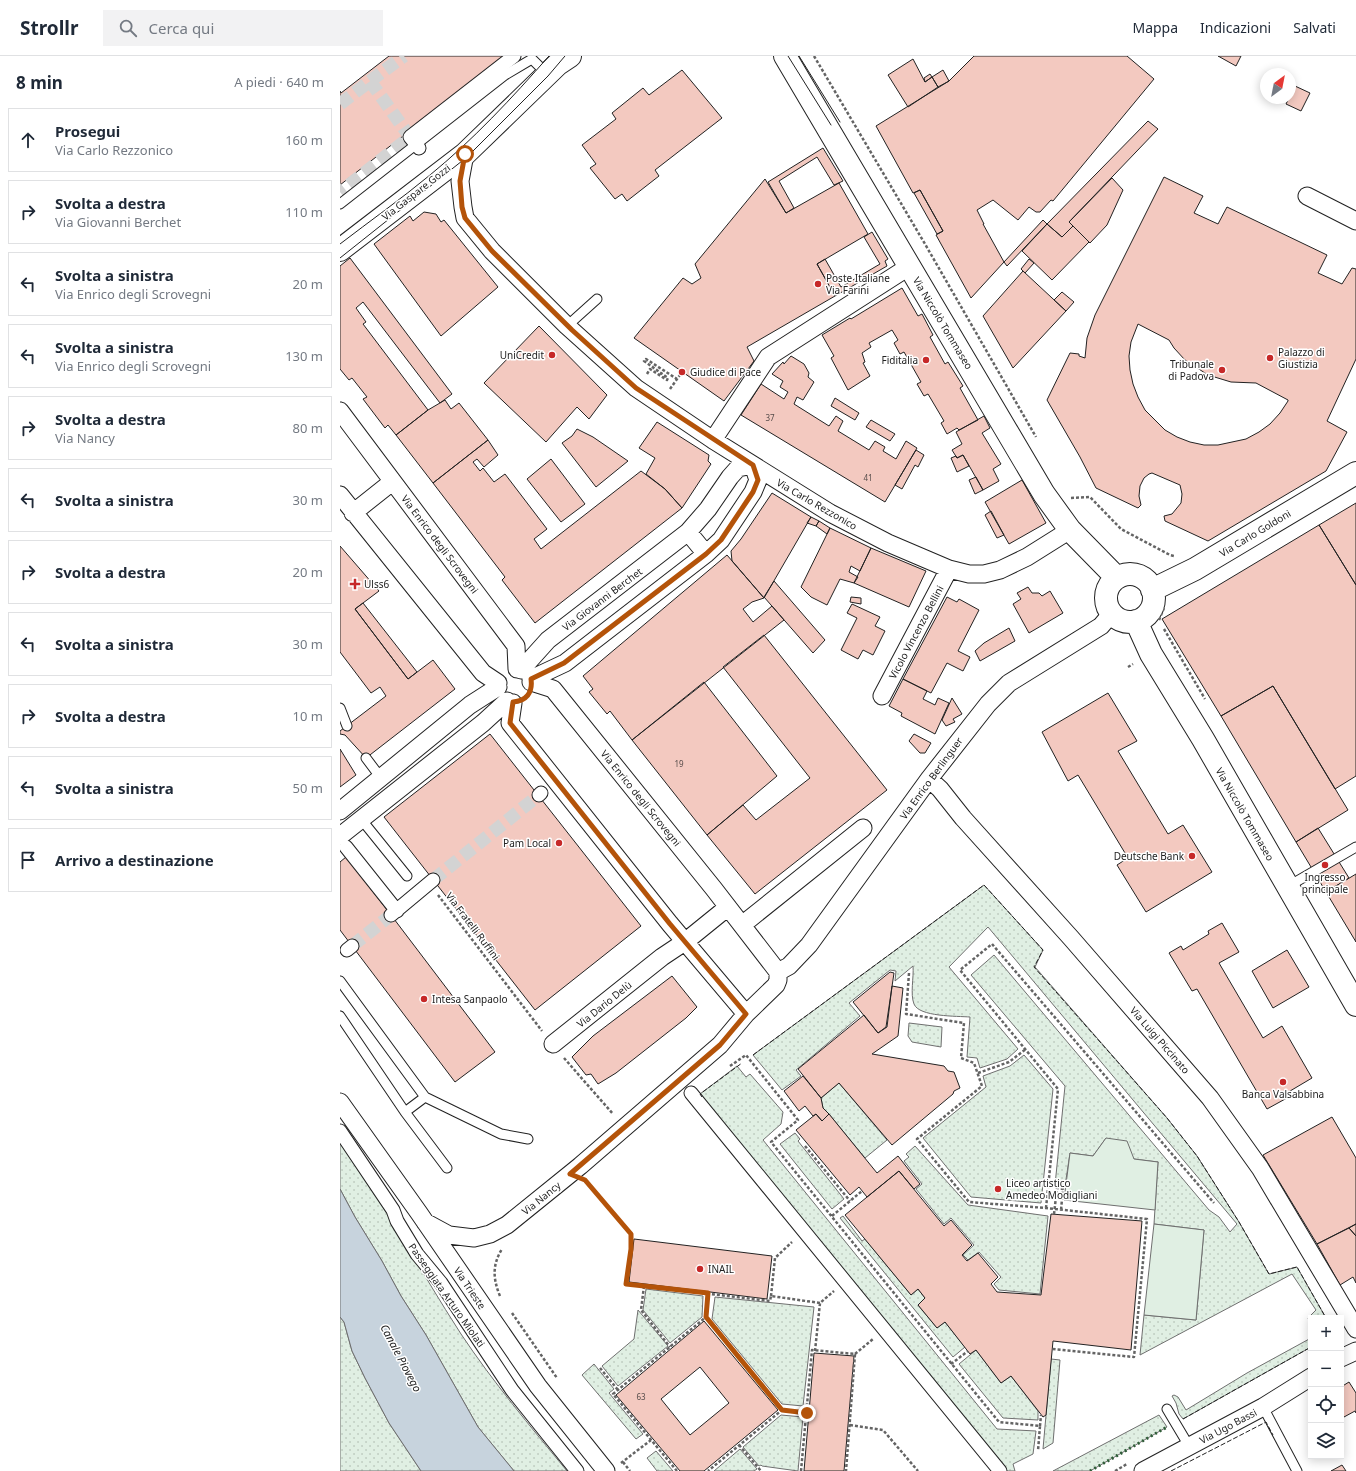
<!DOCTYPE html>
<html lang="it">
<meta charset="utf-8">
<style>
body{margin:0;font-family:"Noto Sans",sans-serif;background:#f2f2f3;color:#1f2937}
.controls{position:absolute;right:12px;bottom:12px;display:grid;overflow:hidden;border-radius:0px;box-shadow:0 2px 10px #0003}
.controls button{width:36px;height:36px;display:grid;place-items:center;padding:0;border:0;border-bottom:1px solid #e0e1e3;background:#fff;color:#1f2937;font:20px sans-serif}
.compass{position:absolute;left:920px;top:12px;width:36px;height:36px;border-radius:50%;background:#fff;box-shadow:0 2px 10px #0003;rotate:32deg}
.stop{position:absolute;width:12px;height:12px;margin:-9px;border:3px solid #b45309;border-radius:50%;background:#fff}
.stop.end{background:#b45309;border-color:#fff;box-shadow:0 1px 4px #0008}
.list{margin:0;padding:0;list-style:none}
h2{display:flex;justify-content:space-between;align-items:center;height:52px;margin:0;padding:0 16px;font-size:17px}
h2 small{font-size:13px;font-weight:400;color:#747a83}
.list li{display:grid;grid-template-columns:26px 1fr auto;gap:12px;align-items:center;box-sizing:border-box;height:64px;margin:0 8px 8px;padding:0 8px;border:1px solid #e0e1e3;border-radius:0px}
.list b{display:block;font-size:15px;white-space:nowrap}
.list p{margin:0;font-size:13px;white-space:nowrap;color:#747a83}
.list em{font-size:13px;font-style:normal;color:#747a83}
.icon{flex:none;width:22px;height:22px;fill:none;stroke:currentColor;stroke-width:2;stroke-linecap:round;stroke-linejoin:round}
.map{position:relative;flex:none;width:1016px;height:1415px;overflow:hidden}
header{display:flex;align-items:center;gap:24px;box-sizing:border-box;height:56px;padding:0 20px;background:#fff;border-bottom:1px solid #e0e1e3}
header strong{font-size:19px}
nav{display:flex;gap:22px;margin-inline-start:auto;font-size:14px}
.search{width:280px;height:36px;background:#f2f2f3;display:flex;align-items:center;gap:10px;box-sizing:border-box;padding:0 14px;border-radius:0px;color:#747a83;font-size:15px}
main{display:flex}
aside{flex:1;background:#fff}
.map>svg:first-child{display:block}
.grass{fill:url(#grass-dots);stroke:#6f6f6f}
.green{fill:#e0efe3;stroke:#6f6f6f}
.water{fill:#c7d3dd;stroke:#6f6f6f}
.building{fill:#f3c9c0;stroke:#222;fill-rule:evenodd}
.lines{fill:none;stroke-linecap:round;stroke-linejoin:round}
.pedestrian-tunnel{stroke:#d3d3d3;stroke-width:13;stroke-dasharray:13 6;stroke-linecap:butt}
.service-casing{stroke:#222;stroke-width:11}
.pedestrian-casing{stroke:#222;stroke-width:15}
.minor-casing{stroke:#222;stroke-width:19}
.tertiary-casing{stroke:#222;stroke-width:24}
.path{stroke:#646464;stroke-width:2.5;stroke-dasharray:3 2;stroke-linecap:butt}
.service{stroke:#fff;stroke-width:9}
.pedestrian{stroke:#fff;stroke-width:13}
.minor{stroke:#fff;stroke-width:17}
.tertiary{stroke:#fff;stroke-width:22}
.tram{stroke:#222;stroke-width:1}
.hedge{stroke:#2f5e38;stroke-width:3;stroke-dasharray:2 3;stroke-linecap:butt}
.fence{stroke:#222;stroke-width:1;stroke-dasharray:5 2;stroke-linecap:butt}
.route{stroke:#b45309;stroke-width:5}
.poi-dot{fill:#c62828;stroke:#fff;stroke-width:1.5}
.labels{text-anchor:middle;stroke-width:3;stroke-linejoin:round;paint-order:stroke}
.number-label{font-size:8px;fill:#564c4a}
.street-label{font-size:10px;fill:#222;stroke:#fff}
.poi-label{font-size:10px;fill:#222;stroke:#fff;text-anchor:start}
.water-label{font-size:11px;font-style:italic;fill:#222;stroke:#fff}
</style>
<header>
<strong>Strollr</strong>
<div class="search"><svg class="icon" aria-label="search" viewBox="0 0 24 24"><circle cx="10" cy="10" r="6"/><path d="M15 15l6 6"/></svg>Cerca qui</div>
<nav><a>Mappa</a><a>Indicazioni</a><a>Salvati</a></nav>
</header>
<main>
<aside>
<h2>8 min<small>A piedi · 640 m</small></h2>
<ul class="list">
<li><svg class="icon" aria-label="ahead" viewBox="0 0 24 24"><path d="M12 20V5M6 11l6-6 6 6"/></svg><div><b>Prosegui</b><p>Via Carlo Rezzonico</p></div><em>160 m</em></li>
<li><svg class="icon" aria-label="right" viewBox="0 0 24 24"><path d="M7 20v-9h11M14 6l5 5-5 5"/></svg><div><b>Svolta a destra</b><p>Via Giovanni Berchet</p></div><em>110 m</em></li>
<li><svg class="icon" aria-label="left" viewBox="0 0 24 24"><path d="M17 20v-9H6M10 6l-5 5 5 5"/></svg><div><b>Svolta a sinistra</b><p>Via Enrico degli Scrovegni</p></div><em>20 m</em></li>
<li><svg class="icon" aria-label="left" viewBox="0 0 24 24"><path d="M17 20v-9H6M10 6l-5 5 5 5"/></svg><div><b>Svolta a sinistra</b><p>Via Enrico degli Scrovegni</p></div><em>130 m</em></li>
<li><svg class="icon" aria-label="right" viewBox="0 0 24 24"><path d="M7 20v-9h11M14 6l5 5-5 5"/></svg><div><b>Svolta a destra</b><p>Via Nancy</p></div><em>80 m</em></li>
<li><svg class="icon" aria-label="left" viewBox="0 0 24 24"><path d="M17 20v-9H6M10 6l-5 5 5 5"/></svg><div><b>Svolta a sinistra</b></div><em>30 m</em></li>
<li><svg class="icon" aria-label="right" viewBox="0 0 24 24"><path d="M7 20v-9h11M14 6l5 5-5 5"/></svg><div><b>Svolta a destra</b></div><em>20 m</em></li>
<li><svg class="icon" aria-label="left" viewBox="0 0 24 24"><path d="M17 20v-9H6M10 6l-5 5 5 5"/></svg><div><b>Svolta a sinistra</b></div><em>30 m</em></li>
<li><svg class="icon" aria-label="right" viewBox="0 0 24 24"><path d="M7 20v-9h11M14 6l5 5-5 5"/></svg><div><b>Svolta a destra</b></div><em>10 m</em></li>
<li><svg class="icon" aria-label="left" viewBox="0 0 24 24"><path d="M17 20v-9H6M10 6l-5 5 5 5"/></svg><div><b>Svolta a sinistra</b></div><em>50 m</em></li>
<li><svg class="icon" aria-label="arrive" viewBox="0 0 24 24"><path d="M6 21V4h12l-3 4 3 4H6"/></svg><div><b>Arrivo a destinazione</b></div></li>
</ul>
</aside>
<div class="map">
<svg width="1016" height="1415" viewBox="0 0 1016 1415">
<defs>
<pattern id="grass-dots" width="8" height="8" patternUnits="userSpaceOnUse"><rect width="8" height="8" fill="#e0efe3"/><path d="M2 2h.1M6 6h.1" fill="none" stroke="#c0cdc2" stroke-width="1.8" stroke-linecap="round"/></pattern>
</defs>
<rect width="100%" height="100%" fill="#fff"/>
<path class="grass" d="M644,829L703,894L695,911L827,1062L857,1100L899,1166L929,1218L957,1211L986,1262H971V1268L968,1262L976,1254L952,1218L800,1299L804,1259L856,1264L864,1174L814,1168L818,1106L794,1103L766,1082L753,1100L730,1097L725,1130L715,1129L725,1030L631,919L654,899L869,1154L879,1161L890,1176L897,1168L648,871L609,911L678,993L667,1003L640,1012L637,1002L627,1001L630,961C617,960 579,961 574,948C570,938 574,921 573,910L555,925L556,915L550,914L509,947L520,960L456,1014L461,1020L442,1034L413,999Z
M569,967L602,971L601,991L572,986L568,980Z
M684,999L713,1033L701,1147L631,1141L583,1082L646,1031L643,1020L670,1010Z
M397,1010L406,1021L410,1018L443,1056L441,1068L423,1084L657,1373L696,1375L693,1398L673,1408L675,1415H666L360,1038Z
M499,1027L547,1084L525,1102L489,1058L483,1052L481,1042Z
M455,1077L460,1083L458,1085L504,1143L492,1153L440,1088Z
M0,1082C43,1146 79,1213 121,1278C153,1326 190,1370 227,1415H174L138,1371L86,1279L61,1240L42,1205L15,1161L0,1133Z
M575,1090L628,1149L708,1160L700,1238L659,1234L654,1228L661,1221L639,1196L628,1204L623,1199L634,1189L611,1162L604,1168L576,1133L582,1128L564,1105L569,1101L566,1098Z
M503,1160L522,1185L525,1183L571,1239L578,1233L585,1242L578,1249L597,1272L605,1266L625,1291L613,1301L500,1162Z
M306,1233L363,1240L362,1261L330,1287L303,1254Z
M375,1241L474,1251L463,1350L442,1348L372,1263Z
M298,1254L328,1290L278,1330L262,1310L294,1283Z
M0,1261L4,1266L12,1295L25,1322L49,1367L81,1415H0Z
M971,1282V1291L843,1363L839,1358L836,1347L832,1340L834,1339L838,1341L846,1354L907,1317Z
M636,1294L661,1327L671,1320L698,1355V1364L663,1362L619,1308Z
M711,1303L720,1304L713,1387L703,1393Z
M254,1308L274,1333L269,1337L303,1378L296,1383L242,1319Z
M441,1359L463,1361L458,1415L422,1410L421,1409L419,1410L403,1391Z
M819,1359L827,1371L750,1415H713Z
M400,1393L417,1413L414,1415H374Z
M316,1395L333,1415H317L307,1402Z"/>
<path class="green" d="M766,1082L787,1085L794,1103L818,1106L815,1154L724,1144L730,1097L753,1100Z
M814,1168L864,1174L856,1264L804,1259Z"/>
<path class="water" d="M0,1133L15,1161L42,1205L61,1240L86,1279L138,1371L174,1415H81L49,1367L25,1322L12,1295L4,1266L0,1261Z"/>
<path class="building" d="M49,0H166L0,129V35L1,37Z
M634,0H787L814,23L713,145L711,144L700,156H696L689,151L678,164L653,144L637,154L644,168H643L664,206L631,242L596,179L603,175L580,134L573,137L536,70L609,25Z
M878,0H901L896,10Z
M573,3L585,26L592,21L598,31L568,51L548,19Z
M342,14L382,62L315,114L319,120L287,145L282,138L275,143L250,112L256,108L242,89L276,63L272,57L303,32L309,39Z
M603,14L609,25L598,31L592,21Z
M590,18L592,21L585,26L584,22Z
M955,30L970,37L961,55L946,48Z
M808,65L818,73L729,166L733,170L722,181L707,168Z
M483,92L503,125L494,129L477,101L439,125L454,152L446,157L428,126Z
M824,121L863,140L854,157L878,168L887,151L987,199L978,217L1002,228L1012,212L1016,213V303L987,365L1007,376L986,415L868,485L825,465L824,460L832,458L841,447L842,438L840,429L812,417L809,418L804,422L800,430L799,440L801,449L798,452L756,432L740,401L707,344L730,297L739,298V300L745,302L747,282L755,259ZM798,268L829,284L834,292L845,304L868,319L891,326L916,327L948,344V345L940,357L930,368L919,376L906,383L878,389H864L850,386L837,381L825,374L805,354L798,341L793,328L790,314L789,300L791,286Z
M772,122L783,134L767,169L750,187L729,166Z
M425,123L446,157L499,127L528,178L477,208L495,240L407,291L414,305L384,345L294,282L343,222L352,228L361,222L355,208Z
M580,134L603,175L597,178L574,137Z
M84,156L96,158L101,166L104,164L158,231L101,280L34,188L70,160L73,165Z
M703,164L707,168L667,210L664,206Z
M707,168L722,181L733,170L749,186L712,224L682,195Z
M532,176L548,203L545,205L547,210L495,240L477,208L485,203L501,231L540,208L524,181Z
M10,202L112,338L100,347L23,246L16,252L26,266L23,268L88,354L56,379L48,369L45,372L23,343L27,341L12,322L9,324L0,313V210Z
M689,203L694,207L685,217L681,213Z
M683,215L726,255L673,312L643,260Z
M562,232L578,260L582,258L593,279L590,281L605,308L608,306L623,330L620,332L638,364L619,374L617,372L607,378L601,367L604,365L588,338L584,340L577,328L581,326L564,296L560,298L554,287L558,284L552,274L529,287L531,291L522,297L525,306L523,307L530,320L508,334L491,302L494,300L482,279L510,262L511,263Z
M722,236L734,246L726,255L714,244Z
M199,270L267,339L249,363L237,351L206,386L144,327Z
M451,300L464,308L469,317L468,321L474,326L463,344L457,341L454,348L489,370L496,360L503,365L498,375L529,394L535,385L545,391L543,395L556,403L566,385L577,392L545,446L401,359L421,328L444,343L448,336L440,331L443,325L432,318L443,306L444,308Z
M495,342L519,357L515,364L491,350Z
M105,344L111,353L119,347L148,384L93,427L56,379L88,354Z
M644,360L650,372L642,377L661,408L653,413L659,425L643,434L623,399L617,402L612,394L622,388L616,376Z
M531,364L555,378L550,385L526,371Z
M317,366L369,399L368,405L371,408L342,452L325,433L306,418L315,402L299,392Z
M237,373L253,381L288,405L256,431L222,387L232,380Z
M148,384L158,399L144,411L137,403L133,406L140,415L143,412L154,426L165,418L207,473L194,483L201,493L301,415L325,433L342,452L195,567L162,524L165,521L93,427Z
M576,394L584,399L578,411L575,409L562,433L555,429Z
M623,399L629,410L617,416L611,402L616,400L617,402Z
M211,403L245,448L221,466L187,423Z
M636,421L643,434L635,438L629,424Z
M682,424L706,467L669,488L645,446Z
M432,437L471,461L424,542L392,505L391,495L401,483Z
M1016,447V529L979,469Z
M651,455L664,479L657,482L645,459Z
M471,461L479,465L476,470L467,467Z
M479,465L490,472L487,478L476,470Z
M979,469L1016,529V720L995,733L933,630L881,660L822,563Z
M490,472L531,492L520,515L511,510L509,516L518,521L514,527L500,523L487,549L471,541L461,531Z
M0,490L39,535L15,553L68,623L93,604L115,633L26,702L5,679L0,678V675L46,640L40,631L31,637L0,596Z
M531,492L586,515L569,551L514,527Z
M387,499L424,542L412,546L403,553L413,566L432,550L444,564L292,684L270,655L267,658L249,636L253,633L243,620Z
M434,525L485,584L473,597L424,541Z
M688,531L692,537H699L702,540L710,535L723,557L689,577L673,548L681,543L677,537Z
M511,541L521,542V548L510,546Z
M607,541L617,546L619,543L639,554L618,595L630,601L623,615L607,607L591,637L563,623Z
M23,547L77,616L68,623L15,553Z
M512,548L540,561L535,570L545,575L533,599L523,594L518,603L501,594L517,562L507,557Z
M669,572L675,585L640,605L635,595L644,587Z
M424,579L547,734L415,838L367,779L403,749L416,764L470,722L383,611Z
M563,623L587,635L583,643L595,649L598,642L609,647L595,678L561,660L562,657L549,650Z
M364,626L437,720L367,779L292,684Z
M933,630L1008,754L956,786L881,660Z
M768,637L797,685L778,695L828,778L843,769L872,816L806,856L777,809L788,802L738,719L728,725L702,676Z
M612,642L622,658L613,663L615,666L606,670L602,664Z
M150,678L301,870L195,954L44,761Z
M574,678L591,687L585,697H580L569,685Z
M0,693L16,719L0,731Z
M978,772L1009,822L986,836L956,786Z
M6,801L51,859L155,996L115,1026L0,874V806Z
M1016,818V886L986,836Z
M882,867L899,896L879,907L923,982L942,970L972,1022L945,1038L947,1042L927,1053L857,933L852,935L829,897L841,890L843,894L869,878L868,875Z
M947,894L969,931L933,952L912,915Z
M550,916L554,917L546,971L538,977L513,946Z
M332,920L357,951L346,962L276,1017L258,1028L251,1018L246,1019L232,1001L253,980Z
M552,930L563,932L558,980L532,998L604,1010L608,1015L614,1016L620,1032L614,1035L613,1038L552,1089L499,1027L481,1042L458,1013L524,959L538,977L547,971Z
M463,1020L481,1042L483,1052L489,1058L482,1065L476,1058L473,1060L465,1050L459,1055L444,1035Z
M476,1058L482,1065L489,1058L537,1117L558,1100L580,1128L574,1133L559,1115L527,1141L519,1131L510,1139L456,1074Z
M992,1061L1016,1102V1168L977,1188L923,1099Z
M559,1115L604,1170L611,1164L632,1189L622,1199L627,1205L638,1197L658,1221L651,1228L657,1236L701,1239L711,1158L802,1165L791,1294L713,1285L706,1359L703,1361L671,1320L661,1327L636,1294L630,1298L605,1266L597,1272L578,1249L585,1242L578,1233L571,1239L505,1159Z
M1016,1168V1180L1009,1172Z
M1009,1172L1016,1180V1227L1013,1221L1000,1229L977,1188Z
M294,1183L432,1200L427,1243L289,1226Z
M364,1265L438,1354L364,1415H340L276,1339ZM360,1311L389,1347L350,1379L321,1343Z
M474,1297L514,1300L504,1415H464Z
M1009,1326L1016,1337V1357L1015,1355L1004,1361L1001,1356V1331Z
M1002,1409L1006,1415H991Z"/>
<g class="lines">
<path class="pedestrian-tunnel" d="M30,25L64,0
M0,48L30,25L70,81L0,136
M93,824L199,739
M12,890L51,859"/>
<defs>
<path id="service" d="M0,148L165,19L192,3L207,18
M227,270L257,243
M0,652L7,670
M26,702L41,722
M21,763L67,820
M947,831L1016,791
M0,925L85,1041L65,1056
M0,960L65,1056L107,1112
M85,1041L161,1078L188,1083
M923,1351L957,1415
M827,1353L849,1390"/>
<path id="pedestrian" d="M79,92L70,81L174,0
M199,739L201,737
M6,791L57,855
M51,859L93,824
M7,894L12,890
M351,1037L660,1415
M0,1075L53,1154L57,1165L77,1198L101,1227L172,1334L237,1415"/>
<path id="minor" d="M125,98L120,125L123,151L125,162L152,195L227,270L296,332L373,384L490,457L548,487L609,513L629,518H644L660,514L687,501L730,474
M967,140L1016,165
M0,355L176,590L177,613
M373,384L428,301L570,210
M0,439L143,617L158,627
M13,457L52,426
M348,476L366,498
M181,614L208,584L348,476L368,453L390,421L398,412L413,409
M191,623L225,607L366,498L381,484L413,436L418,424L413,409
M542,640L609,513
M173,647L170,667L330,868L406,958
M589,723L600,733L623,762L731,882L870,1042L920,1112L1016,1273
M0,755L130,649L158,631
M0,780L143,667L167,645
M402,869L523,772
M438,916L449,910L469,889L589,723L648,648L669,627L761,570L772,557
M213,988L322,901L346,885L388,851
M0,1046L79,1157L198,1330L266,1415
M85,1166L109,1179L134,1182L150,1178L167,1169L240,1110L380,989L406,958L436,929L438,924V916L374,833L213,633L191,626
M1001,1302L1016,1295
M803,1415L923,1351L971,1321"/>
<path id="tertiary" d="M445,0L704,438L730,474L777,522
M0,194L125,98L218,8L230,0
M766 542a24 24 0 1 1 48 0a24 24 0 1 1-48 0Z
M812,534L855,513L1016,417
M796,565L811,598L863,683L1016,949"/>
</defs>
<use href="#service" class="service-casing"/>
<use href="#pedestrian" class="pedestrian-casing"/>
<use href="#minor" class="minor-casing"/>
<use href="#tertiary" class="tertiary-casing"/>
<path class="path" d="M474,0L585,188L696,381
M307,318L310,313L327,324L328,322L304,305L306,303L337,323
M330,333L342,316
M731,442L750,441L781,473L830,499L834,500
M819,564L824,552
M824,573L865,643
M788,611L793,608
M98,839L202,975
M569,917L566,958L624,967L621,1002L634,1007L642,1030L577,1083L629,1146L706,1152L807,1163L794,1301L712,1293
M224,1002L273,1058
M390,1010L406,999L458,1064L431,1086L659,1366L700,1370L698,1395
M638,1017L669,1006L686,993
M465,1090L510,1145
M247,1126L291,1178V1193L286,1228L430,1245L431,1240L480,1247
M706,1152L718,1033L620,914L652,888L874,1147
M714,1158L717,1132L723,1133L721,1154
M492,1160L522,1135
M304,1230L301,1254L330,1291
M160,1240C153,1223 152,1209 162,1193
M431,1240L435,1202L452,1186
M172,1257L217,1322
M366,1261L368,1237
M475,1295L480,1247L494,1235
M515,1298L533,1283
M611,1308L628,1295
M260,1312L278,1334
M442,1354L467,1357
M510,1369L543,1374L578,1415
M700,1370L701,1359
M399,1389L421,1415
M283,1406L290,1415
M281,1407L311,1384
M337,1415L273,1338L366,1261L442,1354L368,1415
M461,1415L472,1294L515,1298L506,1415
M775,1415L787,1408"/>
<use href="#service" class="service"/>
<use href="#pedestrian" class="pedestrian"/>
<use href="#minor" class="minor"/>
<use href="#tertiary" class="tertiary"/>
<path class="tram" d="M448,0L491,69
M459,0L500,66
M0,188C30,165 61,143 90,119C133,84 172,42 209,0
M0,202L127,101L208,20L225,0"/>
<path class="hedge" d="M750,1415L827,1371"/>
<path class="fence" d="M413,999L644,829L703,894L694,911L827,1062L857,1100L899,1166L929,1218L957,1211L986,1262
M362,1041L360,1038L402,1007
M843,1363L971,1291
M831,1415L926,1366L933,1379"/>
</g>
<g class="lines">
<path class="route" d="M125,98L120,125L122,151L125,162L152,195L232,274L296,332L413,409L418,424L413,436L381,484L366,498L224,607L191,623C193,637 186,645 173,646L170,667L330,868L406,958L380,989L230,1118L245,1124L291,1178V1193L286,1228L368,1237L366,1261L442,1354L467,1357"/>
</g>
<g class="poi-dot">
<circle cx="478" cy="228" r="4"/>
<circle cx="212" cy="299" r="4"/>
<circle cx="930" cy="302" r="4"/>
<circle cx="586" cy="304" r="4"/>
<circle cx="882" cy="314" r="4"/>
<circle cx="342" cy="316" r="4"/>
<path d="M13 522h4v4h4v4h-4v4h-4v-4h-4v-4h4z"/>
<circle cx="219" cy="787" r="4"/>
<circle cx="852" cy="800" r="4"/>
<circle cx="985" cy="809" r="4"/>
<circle cx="84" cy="943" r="4"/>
<circle cx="943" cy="1026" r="4"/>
<circle cx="658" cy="1133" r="4"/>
<circle cx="360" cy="1213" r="4"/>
</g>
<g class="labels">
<g class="number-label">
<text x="430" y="365">37</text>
<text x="528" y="425">41</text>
<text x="339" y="711">19</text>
<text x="301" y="1344">63</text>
</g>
<g class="street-label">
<text transform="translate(76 136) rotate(-38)" y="4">Via Gaspare Gozzi</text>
<text transform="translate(603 267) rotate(59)" y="4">Via Niccolò Tommaseo</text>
<text transform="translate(477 448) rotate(30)" y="4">Via Carlo Rezzonico</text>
<text transform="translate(915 477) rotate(-31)" y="4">Via Carlo Goldoni</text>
<text transform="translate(100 488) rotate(53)" y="4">Via Enrico degli Scrovegni</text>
<text transform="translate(262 543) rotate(-37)" y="4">Via Giovanni Berchet</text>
<text transform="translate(576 576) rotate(-62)" y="4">Vicolo Vincenzo Bellini</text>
<text transform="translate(591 722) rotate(-54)" y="4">Via Enrico Berlinguer</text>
<text transform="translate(301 742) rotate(51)" y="4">Via Enrico degli Scrovegni</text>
<text transform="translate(905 758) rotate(60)" y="4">Via Niccolò Tommaseo</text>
<text transform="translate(133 870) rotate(53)" y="4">Via Fratelli Ruffini</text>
<text transform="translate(264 948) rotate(-39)" y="4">Via Dario Delù</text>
<text transform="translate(820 984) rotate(49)" y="4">Via Luigi Piccinato</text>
<text transform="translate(201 1142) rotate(-39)" y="4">Via Nancy</text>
<text transform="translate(130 1232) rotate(56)" y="4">Via Trieste</text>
<text transform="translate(107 1239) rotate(55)" y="4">Passeggiata Arturo Miolati</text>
<text transform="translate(888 1370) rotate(-28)" y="4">Via Ugo Bassi</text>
</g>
<g class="poi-label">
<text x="486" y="226">Poste Italiane<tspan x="486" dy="12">Via Farini</tspan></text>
<text x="938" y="300">Palazzo di<tspan x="938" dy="12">Giustizia</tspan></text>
<text x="204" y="303" text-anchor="end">UniCredit</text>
<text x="578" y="308" text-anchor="end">Fiditalia</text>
<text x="874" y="312" text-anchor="end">Tribunale<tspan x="874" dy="12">di Padova</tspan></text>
<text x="350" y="320">Giudice di Pace</text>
<text x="24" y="532">Ulss6</text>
<text x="211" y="791" text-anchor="end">Pam Local</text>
<text x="844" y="804" text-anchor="end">Deutsche Bank</text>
<text x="985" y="825" text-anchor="middle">Ingresso<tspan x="985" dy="12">principale</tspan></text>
<text x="92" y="947">Intesa Sanpaolo</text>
<text x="943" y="1042" text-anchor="middle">Banca Valsabbina</text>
<text x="666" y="1131">Liceo artistico<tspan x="666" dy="12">Amedeo Modigliani</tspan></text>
<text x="368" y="1217">INAIL</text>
</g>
<g class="water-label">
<text transform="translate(61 1302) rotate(62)" y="4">Canale Piovego</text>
</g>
</g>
</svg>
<div class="controls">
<button>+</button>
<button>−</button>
<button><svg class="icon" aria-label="locate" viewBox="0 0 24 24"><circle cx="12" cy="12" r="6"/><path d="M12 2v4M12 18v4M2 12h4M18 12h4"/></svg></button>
<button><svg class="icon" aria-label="layers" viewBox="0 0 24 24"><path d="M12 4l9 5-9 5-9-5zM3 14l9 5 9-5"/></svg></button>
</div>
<svg class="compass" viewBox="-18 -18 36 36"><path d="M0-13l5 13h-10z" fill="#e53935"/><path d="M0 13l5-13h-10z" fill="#747a83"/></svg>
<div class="stop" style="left:125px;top:98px"></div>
<div class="stop end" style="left:467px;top:1357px"></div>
</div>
</main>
